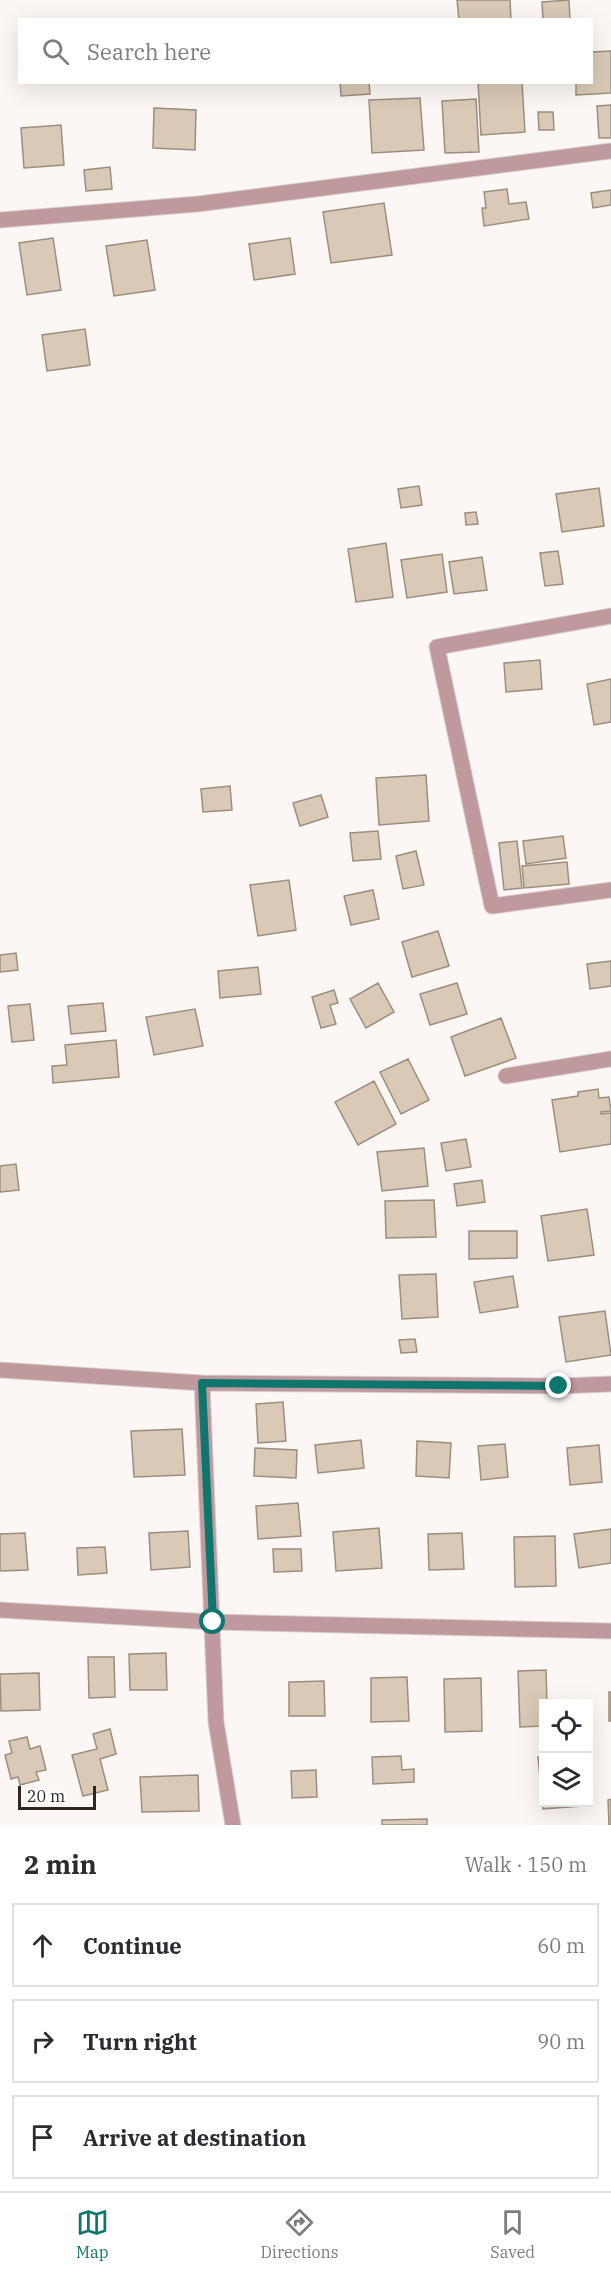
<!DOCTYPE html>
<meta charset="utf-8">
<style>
body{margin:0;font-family:"IBM Plex Serif",serif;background:#f2f2f3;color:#2b2b33}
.controls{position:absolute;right:18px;bottom:18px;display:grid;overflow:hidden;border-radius:0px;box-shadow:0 6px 24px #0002}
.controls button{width:54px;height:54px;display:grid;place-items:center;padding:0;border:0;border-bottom:2px solid #e1e1e2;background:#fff;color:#2b2b33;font:30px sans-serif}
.scale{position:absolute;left:18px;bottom:15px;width:78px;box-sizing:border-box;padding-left:6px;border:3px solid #302723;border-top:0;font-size:16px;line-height:21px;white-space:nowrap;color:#302723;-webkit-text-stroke:4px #fff;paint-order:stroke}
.stop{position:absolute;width:18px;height:18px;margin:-14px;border:4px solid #0f766e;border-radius:50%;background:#fff}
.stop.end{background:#0f766e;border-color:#fff;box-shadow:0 2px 6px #0008}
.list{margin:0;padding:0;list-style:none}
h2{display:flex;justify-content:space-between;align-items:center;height:78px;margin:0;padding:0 24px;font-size:26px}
h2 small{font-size:20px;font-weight:400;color:#7c7c81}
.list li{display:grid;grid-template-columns:39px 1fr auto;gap:18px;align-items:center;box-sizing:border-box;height:84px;margin:0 12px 12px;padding:0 12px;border:2px solid #e1e1e2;border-radius:0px}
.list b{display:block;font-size:22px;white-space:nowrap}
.list em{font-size:20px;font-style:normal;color:#7c7c81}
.icon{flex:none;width:33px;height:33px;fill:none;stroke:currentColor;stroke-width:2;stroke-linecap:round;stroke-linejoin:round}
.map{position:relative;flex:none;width:611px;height:1825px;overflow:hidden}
.search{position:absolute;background:#fff;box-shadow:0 6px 24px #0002;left:18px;right:18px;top:18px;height:66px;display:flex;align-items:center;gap:15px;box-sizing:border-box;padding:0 21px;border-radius:0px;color:#7c7c81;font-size:22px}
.sheet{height:366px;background:#fff}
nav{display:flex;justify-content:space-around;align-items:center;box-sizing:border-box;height:84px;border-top:2px solid #e1e1e2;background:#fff;font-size:16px;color:#7c7c81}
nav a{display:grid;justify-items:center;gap:3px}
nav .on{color:#0f766e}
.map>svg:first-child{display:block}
.building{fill:#d9c9b6;stroke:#9d8e7c;stroke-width:1.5}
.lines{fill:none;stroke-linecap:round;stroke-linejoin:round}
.minor-casing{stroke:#d7d2cf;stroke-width:17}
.minor{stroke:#c0999e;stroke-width:15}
.route{stroke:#0f766e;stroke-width:8}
</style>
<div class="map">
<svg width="611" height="1825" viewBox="0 0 611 1825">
<rect width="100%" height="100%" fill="#fcf7f5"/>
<path class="building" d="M457,0H510L511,20H459Z
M569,0L570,20H543L542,2Z
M611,51V93L576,95V82H592V52Z
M340,82H369L370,94L341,96Z
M478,82H522L525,132L481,135Z
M420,98L424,150L372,153L369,100Z
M476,99L479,152L445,153L442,101Z
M611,105V138H599L597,106Z
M154,108L196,110L195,150L153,148Z
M538,112H553L554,130H539Z
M61,125L64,165L24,168L21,128Z
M110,167L112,189L86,191L84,170Z
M507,189L509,204L526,202L529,219L484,226L482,208H486L484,192Z
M611,190V205L593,208L591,193Z
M384,203L392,255L331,263L323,212Z
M53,238L61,290L27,295L19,243Z
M290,238L295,274L254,280L249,244Z
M147,240L155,290L114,296L106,246Z
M85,329L90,365L47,371L42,335Z
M419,486L422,505L401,508L398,489Z
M599,488L604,526L562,532L556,494Z
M476,512L478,524L466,525L465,513Z
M386,543L393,597L356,602L348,549Z
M558,551L563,584L545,586L540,553Z
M442,554L447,592L407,598L401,560Z
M482,557L487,590L454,594L449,562Z
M540,660L542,689L506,692L504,663Z
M611,679V722L594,725L587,684Z
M426,775L429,821L379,825L376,778Z
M230,786L232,810L203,812L201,789Z
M321,795L328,817L300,826L293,803Z
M378,831L381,859L353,861L350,833Z
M563,836L566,858L526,864L523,841Z
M517,841L522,888L504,890L499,843Z
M416,851L424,885L403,889L396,856Z
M567,862L569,884L524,888L522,866Z
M289,880L296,930L258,936L250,885Z
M373,890L379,919L351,925L344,896Z
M438,931L449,966L412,977L402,942Z
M16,953L18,970L0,972V955Z
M611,961V986L590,989L587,964Z
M258,967L261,994L220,998L218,971Z
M378,983L394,1012L366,1028L350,999Z
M457,983L467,1014L430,1025L420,994Z
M334,990L338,1003L330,1005L336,1024L321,1028L312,997Z
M103,1003L106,1031L71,1034L68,1006Z
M30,1004L34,1040L12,1042L8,1006Z
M195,1009L203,1046L154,1055L146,1017Z
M501,1018L516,1058L465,1076L451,1037Z
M116,1040L119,1077L53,1083L52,1066L67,1065L65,1045Z
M408,1059L429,1100L401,1114L380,1072Z
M374,1081L396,1124L358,1145L335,1102Z
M598,1089L599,1098L609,1097L611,1111L601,1112V1114L611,1113V1144L560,1152L552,1100L578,1096V1092Z
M466,1139L471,1167L446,1171L441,1143Z
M424,1148L428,1186L382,1191L377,1152Z
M16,1164L19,1190L0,1192V1166Z
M482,1180L485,1202L457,1206L454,1184Z
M434,1200L436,1237L386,1238L385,1201Z
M587,1209L594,1255L548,1261L541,1216Z
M469,1231H517V1258L469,1259Z
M436,1274L438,1317L402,1319L399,1275Z
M513,1276L518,1307L480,1313L474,1282Z
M605,1311L611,1355L566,1362L559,1317Z
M415,1339L417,1352L401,1353L399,1340Z
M283,1402L286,1441L258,1443L256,1404Z
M182,1429L185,1475L134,1477L131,1431Z
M361,1440L364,1468L318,1473L315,1445Z
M417,1441L451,1443L449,1478L416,1476Z
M505,1444L508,1477L481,1480L478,1446Z
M599,1445L602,1482L570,1485L567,1448Z
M255,1448L297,1450L296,1478L254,1476Z
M298,1503L301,1536L258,1539L256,1506Z
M379,1528L382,1568L336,1571L333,1532Z
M611,1529V1563L579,1568L574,1534Z
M188,1531L190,1567L151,1570L149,1533Z
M25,1533L28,1570L0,1571V1534Z
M462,1533L464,1569L429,1570L428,1534Z
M555,1536L556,1586L515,1587L514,1537Z
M105,1547L107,1573L78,1575L77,1548Z
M273,1549H301L302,1571L274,1572Z
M166,1653L167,1690H130L129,1654Z
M88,1657H114L115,1697L89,1698Z
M546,1670L547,1704H544V1726L520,1727L518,1671Z
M39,1673L40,1710L1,1711L0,1674Z
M407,1677L409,1721L371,1722V1678Z
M481,1678L482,1731L445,1732L444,1679Z
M324,1681L325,1716H289V1682Z
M609,1692H611V1721H609Z
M110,1729L116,1754L100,1759L108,1790L83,1796L72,1755L97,1749L93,1734Z
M27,1737L30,1749L40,1746L46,1770L36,1772L39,1780L20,1785L18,1777L11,1779L5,1755L12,1753L9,1741Z
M401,1756L402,1770L414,1769V1782L373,1784L372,1757Z
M538,1757H544V1802H582V1806L543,1809Z
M316,1770L317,1797L292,1798L291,1771Z
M198,1775L199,1811L142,1812L140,1777Z
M611,1799V1825H609L608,1800Z
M427,1819V1825H382V1820Z"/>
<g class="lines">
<defs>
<path id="minor" d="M0,220L198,204L611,151
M611,616L437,647L492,906L611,890
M506,1076L611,1059
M0,1370L202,1383L559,1386L611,1384
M202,1383L216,1722L233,1825
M0,1610L213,1622L611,1631"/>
</defs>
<use href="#minor" class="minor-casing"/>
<use href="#minor" class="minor"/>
</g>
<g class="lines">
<path class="route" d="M213,1622L202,1383L559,1386"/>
</g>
</svg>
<div class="controls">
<button><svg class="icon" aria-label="locate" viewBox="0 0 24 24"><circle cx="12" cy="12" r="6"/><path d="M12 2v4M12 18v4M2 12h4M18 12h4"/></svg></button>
<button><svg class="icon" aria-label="layers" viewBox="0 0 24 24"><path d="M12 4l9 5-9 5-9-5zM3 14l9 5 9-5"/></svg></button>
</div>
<div class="scale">20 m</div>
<div class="stop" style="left:213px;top:1622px"></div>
<div class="stop end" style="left:559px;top:1386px"></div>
<div class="search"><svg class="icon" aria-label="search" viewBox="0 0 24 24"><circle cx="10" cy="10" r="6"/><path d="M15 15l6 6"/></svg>Search here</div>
</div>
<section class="sheet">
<h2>2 min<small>Walk · 150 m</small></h2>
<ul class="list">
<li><svg class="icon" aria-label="ahead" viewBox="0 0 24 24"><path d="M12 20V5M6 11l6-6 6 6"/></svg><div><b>Continue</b></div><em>60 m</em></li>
<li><svg class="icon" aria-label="right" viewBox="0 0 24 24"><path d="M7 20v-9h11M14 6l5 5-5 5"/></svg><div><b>Turn right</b></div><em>90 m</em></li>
<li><svg class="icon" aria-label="arrive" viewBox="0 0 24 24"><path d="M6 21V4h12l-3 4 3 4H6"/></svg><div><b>Arrive at destination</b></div></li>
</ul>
</section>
<nav>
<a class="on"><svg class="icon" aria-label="map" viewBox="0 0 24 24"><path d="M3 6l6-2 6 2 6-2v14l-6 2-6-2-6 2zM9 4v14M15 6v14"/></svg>Map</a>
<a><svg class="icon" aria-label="directions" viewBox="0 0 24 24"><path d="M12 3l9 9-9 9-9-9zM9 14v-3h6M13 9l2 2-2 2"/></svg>Directions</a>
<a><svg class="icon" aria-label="saved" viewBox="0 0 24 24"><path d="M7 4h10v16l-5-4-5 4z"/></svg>Saved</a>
</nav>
